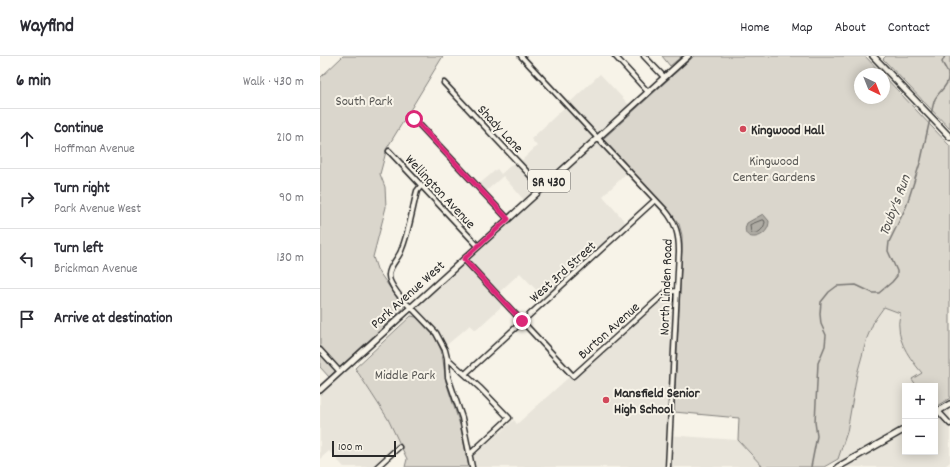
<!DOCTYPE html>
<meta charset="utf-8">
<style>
body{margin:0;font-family:Dekko,sans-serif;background:#f2f2f3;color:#2b2b33}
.controls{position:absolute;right:12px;bottom:12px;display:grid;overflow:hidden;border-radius:0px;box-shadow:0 2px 10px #0003}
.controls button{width:36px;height:36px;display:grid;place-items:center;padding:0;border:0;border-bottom:1px solid #e1e1e2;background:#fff;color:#2b2b33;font:20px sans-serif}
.compass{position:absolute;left:534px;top:12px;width:36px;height:36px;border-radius:50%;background:#fff;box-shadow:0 2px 10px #0003;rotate:137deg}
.scale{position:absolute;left:12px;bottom:10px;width:64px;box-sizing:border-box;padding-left:4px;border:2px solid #2b2b2b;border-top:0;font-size:11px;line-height:14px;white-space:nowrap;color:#2b2b2b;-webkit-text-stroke:3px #f7f3e8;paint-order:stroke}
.stop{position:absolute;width:12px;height:12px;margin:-9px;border:3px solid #db2777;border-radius:50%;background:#fff}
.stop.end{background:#db2777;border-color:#fff;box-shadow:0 1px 4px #0008}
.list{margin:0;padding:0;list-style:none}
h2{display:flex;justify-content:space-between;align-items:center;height:52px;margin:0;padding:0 16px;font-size:17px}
h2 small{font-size:13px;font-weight:400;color:#7c7c81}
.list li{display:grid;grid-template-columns:26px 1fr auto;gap:12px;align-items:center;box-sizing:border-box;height:60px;padding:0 16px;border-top:1px solid #e1e1e2}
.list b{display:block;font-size:15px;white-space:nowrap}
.list p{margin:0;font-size:13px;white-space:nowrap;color:#7c7c81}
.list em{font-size:13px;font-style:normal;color:#7c7c81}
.icon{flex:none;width:22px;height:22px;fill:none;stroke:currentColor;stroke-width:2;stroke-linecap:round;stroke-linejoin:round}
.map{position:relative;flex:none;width:630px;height:411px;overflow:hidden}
header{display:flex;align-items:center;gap:24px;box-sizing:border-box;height:56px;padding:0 20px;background:#fff;border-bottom:1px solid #e1e1e2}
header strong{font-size:19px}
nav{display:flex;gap:22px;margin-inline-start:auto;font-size:14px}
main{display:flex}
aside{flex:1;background:#fff}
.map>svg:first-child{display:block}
.built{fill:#e8e4da}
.green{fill:#dad6cc;stroke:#82807c}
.water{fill:#afaca4;stroke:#7a7874}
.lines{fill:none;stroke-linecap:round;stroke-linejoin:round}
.shore{stroke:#605f5b;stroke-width:1}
.stream{stroke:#7a7874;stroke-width:1.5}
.minor-casing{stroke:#2b2b2b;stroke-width:7}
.major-casing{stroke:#2b2b2b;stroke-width:8}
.minor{stroke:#f7f3e8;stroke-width:4}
.major{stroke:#f7f3e8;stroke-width:5}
.route{stroke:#db2777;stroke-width:5}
.poi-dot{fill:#d1495b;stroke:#f7f3e8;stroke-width:1.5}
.labels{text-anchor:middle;stroke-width:4;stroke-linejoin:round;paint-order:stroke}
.shield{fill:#f7f3e8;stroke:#686764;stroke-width:1}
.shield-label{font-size:13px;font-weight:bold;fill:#2b2b2b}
.park-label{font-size:14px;fill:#575653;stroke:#f7f3e8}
.street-label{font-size:14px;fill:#2b2b2b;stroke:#f7f3e8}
.poi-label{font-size:14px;font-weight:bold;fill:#2b2b2b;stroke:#f7f3e8;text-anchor:start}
.water-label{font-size:15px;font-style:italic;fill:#53524f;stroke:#f7f3e8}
</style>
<header>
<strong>Wayfind</strong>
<nav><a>Home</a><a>Map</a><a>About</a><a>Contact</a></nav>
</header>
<main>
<aside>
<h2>6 min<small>Walk · 430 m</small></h2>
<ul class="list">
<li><svg class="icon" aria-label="ahead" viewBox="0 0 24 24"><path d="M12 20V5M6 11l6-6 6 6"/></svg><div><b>Continue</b><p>Hoffman Avenue</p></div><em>210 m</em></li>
<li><svg class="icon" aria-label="right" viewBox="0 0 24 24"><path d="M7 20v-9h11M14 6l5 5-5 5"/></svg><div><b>Turn right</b><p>Park Avenue West</p></div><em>90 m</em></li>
<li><svg class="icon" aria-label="left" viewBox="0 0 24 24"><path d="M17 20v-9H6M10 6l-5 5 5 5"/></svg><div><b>Turn left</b><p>Brickman Avenue</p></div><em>130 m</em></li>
<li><svg class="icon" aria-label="arrive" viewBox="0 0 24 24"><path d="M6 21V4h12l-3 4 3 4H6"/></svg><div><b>Arrive at destination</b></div></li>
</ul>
</aside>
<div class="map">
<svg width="630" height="411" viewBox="0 0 630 411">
<rect width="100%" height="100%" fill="#f7f3e8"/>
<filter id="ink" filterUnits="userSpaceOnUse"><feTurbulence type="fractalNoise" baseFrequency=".025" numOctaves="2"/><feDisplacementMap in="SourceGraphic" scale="8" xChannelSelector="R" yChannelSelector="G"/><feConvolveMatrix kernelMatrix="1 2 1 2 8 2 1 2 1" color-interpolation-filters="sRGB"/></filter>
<g filter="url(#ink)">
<path class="built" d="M280,18L314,54L283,83L311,113L283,140L306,167L224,242L200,217L176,239L184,248L156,274L150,269L121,294L115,281L96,261L91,260L84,252L204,144L183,120L164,137L157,130L177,113L181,118L197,104L199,107L217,90L211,83Z
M349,237L354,241L347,379L418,384L443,411H155L151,402L194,364L197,368L249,321L252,323Z
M564,251L580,257L579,271L580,279L591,304L602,317L596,329L597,330H585V396H615V350L630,342V406L624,411H517V406L527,376L537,318L547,282L554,265Z
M27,304L43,324L68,363L80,386L53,411H24L9,395L0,403V328Z"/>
<path class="green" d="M23,0H123L67,92L60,118L65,131L66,151L53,201L57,213L84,252L9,321L0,311V22Z
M342,0H362L350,10Z
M374,0H545L562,18H540V42H564V20L630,90V342L615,351V330L596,329L592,323L602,317C591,304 579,288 579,271C578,266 580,262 580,257L564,251L554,265L547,282L537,318L527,376L518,403L504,411H443L418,384L419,362L354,356L362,190V179L359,168L351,157L283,83Z
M566,0H630V73L563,3Z
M91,260L96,261L115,281L121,294L123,304L126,326L140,369L149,411H85L87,403L68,363L35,312Z"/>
<path class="water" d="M443,158L449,165C449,185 418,187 427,167Z"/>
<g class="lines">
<path class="shore" d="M442,164H444L445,166C444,173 438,179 431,177L430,169Z"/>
<path class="stream" d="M611,59C612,54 613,48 615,43C619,35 630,29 628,18C627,14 624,10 622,6L625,0
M491,411L497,380L495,366L498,307L505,290L506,279L501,268L500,258L501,246L509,236L517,230L536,229L553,237H559L572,226L577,220V215L568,195L569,186L586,151L601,104L610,63"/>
<defs>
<path id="minor" d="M201,0L345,154C356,167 359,179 359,195L348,411
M295,0L328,36
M324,0L344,21
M124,27L222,132
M94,63L188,163
M69,95L158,190
M101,130L97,135C92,154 89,176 81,195C78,203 69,210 69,219C68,227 84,247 91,251L116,277L125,294L127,302L128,321L142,362L152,411
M144,203L253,320L346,236L357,235
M0,294L20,316
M127,302L160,332L189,362L149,399
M145,318L335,144
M618,355L630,368
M57,411L79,391"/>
<path id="major" d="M553,0L630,81
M0,334L368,0
M615,357L630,348
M518,411L585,373"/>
</defs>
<use href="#minor" class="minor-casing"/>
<use href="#major" class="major-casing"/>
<use href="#minor" class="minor"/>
<use href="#major" class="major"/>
</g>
</g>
<g class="lines" filter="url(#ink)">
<path class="route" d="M94,63L188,163L144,203L202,265"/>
</g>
<g class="poi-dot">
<circle cx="423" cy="73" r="4"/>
<circle cx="286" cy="344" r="4"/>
</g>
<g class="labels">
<rect class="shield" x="208" y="114" width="42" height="22" rx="3"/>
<g class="shield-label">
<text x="229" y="130">SR 430</text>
</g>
<g class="park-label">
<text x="44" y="49">South Park</text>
<text x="454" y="109">Kingwood<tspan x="454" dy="16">Center Gardens</tspan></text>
<text x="85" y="323">Middle Park</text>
</g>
<g class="street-label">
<text transform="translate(181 72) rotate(47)" y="5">Shady Lane</text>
<text transform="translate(121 135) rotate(47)" y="5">Wellington Avenue</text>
<text transform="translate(242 215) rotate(-42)" y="5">West 3rd Street</text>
<text transform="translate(345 231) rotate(-88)" y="5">North Linden Road</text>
<text transform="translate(87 238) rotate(-42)" y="5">Park Avenue West</text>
<text transform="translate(288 274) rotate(-42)" y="5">Burton Avenue</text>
</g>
<g class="poi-label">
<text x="431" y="78">Kingwood Hall</text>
<text x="294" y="341">Mansfield Senior<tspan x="294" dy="16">High School</tspan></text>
</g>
<g class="water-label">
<text transform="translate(574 149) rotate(-69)" y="5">Touby's Run</text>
</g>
</g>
</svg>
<div class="controls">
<button>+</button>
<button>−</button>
</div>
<svg class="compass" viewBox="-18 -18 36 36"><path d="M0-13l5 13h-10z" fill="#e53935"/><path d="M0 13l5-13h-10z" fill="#7c7c81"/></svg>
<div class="scale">100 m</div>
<div class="stop" style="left:94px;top:63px"></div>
<div class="stop end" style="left:202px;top:265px"></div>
</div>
</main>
